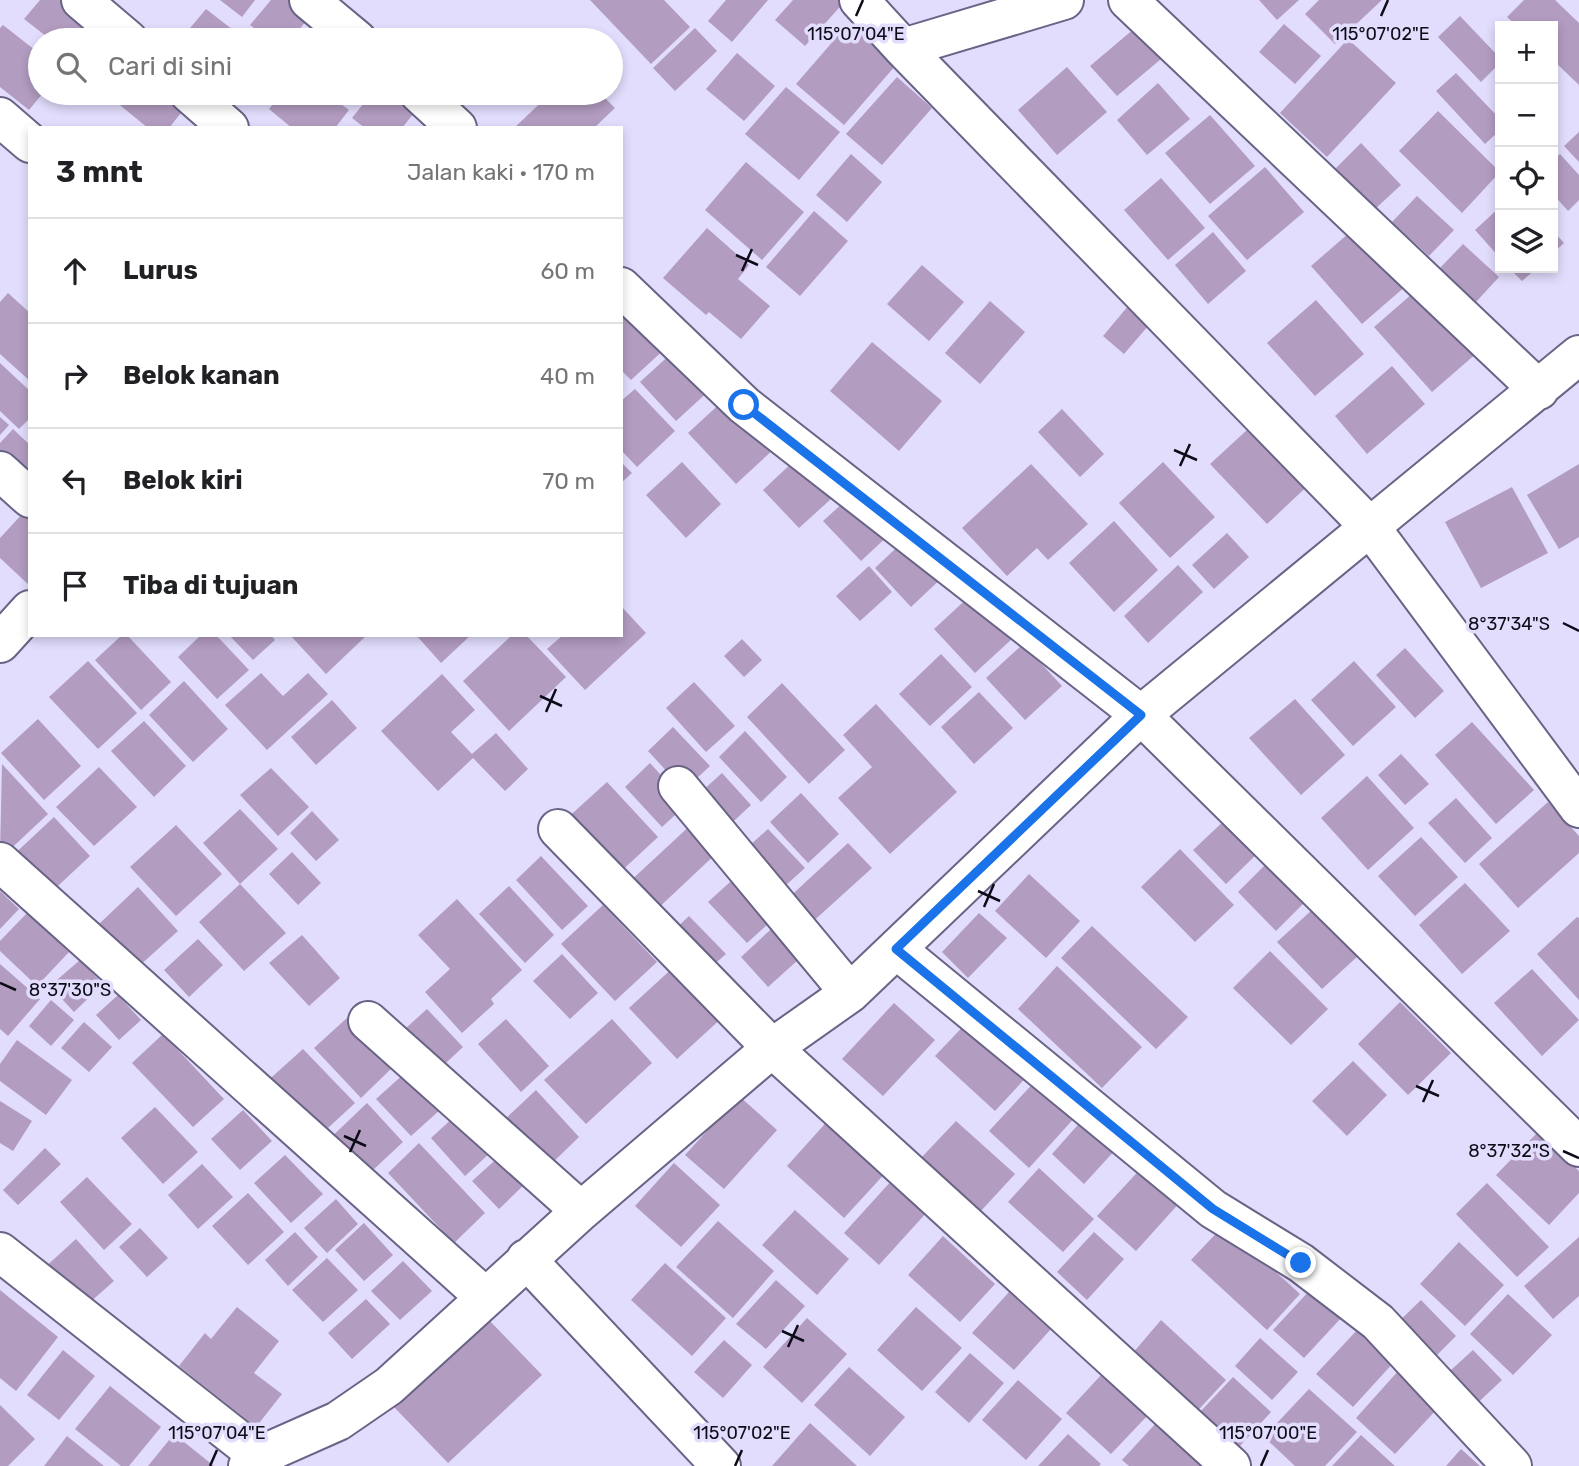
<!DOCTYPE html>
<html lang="id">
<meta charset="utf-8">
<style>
body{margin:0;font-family:Rubik,sans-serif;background:#f6f6f6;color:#202124}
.controls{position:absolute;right:21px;top:21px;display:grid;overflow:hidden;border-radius:0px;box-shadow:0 4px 10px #0003}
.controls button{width:63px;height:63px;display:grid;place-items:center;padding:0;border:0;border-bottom:2px solid #e0e0e0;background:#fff;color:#202124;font:35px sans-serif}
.stop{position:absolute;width:21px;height:21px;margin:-16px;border:5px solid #1a73e8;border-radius:50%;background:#fff}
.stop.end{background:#1a73e8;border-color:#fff;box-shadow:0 2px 7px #0008}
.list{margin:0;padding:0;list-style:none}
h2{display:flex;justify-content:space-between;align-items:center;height:91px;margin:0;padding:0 28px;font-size:30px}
h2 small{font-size:23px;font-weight:400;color:#757577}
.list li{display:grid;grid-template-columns:46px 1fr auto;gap:21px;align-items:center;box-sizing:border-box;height:105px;padding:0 28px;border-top:2px solid #e0e0e0}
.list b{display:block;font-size:26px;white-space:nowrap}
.list em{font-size:23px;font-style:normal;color:#757577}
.icon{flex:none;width:38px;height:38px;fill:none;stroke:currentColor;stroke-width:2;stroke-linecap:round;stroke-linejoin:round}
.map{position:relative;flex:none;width:1579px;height:1466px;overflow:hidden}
.search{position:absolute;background:#fff;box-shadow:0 4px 10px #0003;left:28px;top:28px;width:595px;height:77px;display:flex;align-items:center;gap:18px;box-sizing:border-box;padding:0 24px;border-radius:38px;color:#757577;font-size:26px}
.panel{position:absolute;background:#fff;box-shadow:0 4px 10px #0003;left:28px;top:126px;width:595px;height:511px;border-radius:0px}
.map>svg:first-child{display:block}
.building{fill:#b29cc0}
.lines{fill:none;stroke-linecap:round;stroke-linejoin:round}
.minor-casing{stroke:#696386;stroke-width:42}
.minor{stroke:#fff;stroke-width:38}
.route{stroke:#1a73e8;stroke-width:9}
.ticks{fill:none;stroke:#0d0b18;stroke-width:2.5}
.ticks-label{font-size:18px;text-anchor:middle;fill:#0d0b18;stroke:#e2ddfd;stroke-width:7;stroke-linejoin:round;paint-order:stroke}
</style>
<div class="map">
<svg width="1579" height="1466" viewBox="0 0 1579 1466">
<rect width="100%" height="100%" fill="#e2ddfd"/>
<path class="building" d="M40,0H67L96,22L81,40H51L24,19Z
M220,0H255L242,17Z
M271,0H298L313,12L291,40H270L250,25Z
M590,0H664L690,27L651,64Z
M726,0H768L732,42L708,21Z
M793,0H846L805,46L775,20Z
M1259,0H1299L1277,20Z
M1319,0H1382L1335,44L1305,14Z
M1524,0H1555L1579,23V85L1553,60V26H1517L1507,17Z
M206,9L246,40H180Z
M1460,16L1500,58V63L1481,82L1438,37Z
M320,20L346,40H304Z
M848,24L896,65L844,125L796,84Z
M1284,24L1321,56L1295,84L1259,52Z
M3,25L40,54V93H43L29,110L0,87V28Z
M695,28L717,51L675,91L653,68Z
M1135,28L1161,59L1117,96L1090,66Z
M1348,39L1396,83L1327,157L1280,113Z
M737,53L775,86L744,121L706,89Z
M1067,67L1107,112L1057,155L1018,110Z
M1456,73L1500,119V130L1485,144L1436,91Z
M897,77L932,108L882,165L846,134Z
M1158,83L1190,119L1147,155L1117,120Z
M786,87L840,132L799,180L745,134Z
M105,93H175L188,104L169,128H148Z
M282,93H326L349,110L335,128H292L269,109Z
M372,93H389L414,113L402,128H365L352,118Z
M551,93H600L615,108L594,128H514Z
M1438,111L1500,172L1462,213L1399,151Z
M1210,115L1255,166L1210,204L1165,153Z
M1579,132V162L1564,146Z
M1361,143L1401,185L1374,210L1335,169Z
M851,154L882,182L847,222L816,195Z
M1560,154L1579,175V200L1568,211L1553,194V160Z
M746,162L804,212L762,260L705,210Z
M1265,167L1304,212L1247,260L1208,216Z
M1161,178L1205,228L1168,260L1124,210Z
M1417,196L1454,230L1429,256L1392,222Z
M1500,207V258L1475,230Z
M814,211L848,241L800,296L766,267Z
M1356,227L1407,285L1362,324L1311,266Z
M707,228L749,265L738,279L770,306L741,339L709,312L706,315L663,278Z
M1553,231L1564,243L1553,253Z
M1213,232L1246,271L1208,304L1175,265Z
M1463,244L1499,277L1476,302L1439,269Z
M922,265L964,302L929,341L887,304Z
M1509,268H1537L1522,281Z
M1420,287L1478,352L1432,392L1374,327Z
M8,293L30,313V381L0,354V302Z
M1134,299L1155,318L1124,354L1103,336Z
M1316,300L1364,354L1315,396L1267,343Z
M621,301L668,346L631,380L621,370Z
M990,301L1025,332L980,384L945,353Z
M872,342L942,401L899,451L830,391Z
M675,350L711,389L676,421L640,382Z
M0,363L30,391V418L19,429L0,411Z
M1392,366L1425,404L1367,454L1335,416Z
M635,389L675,431L637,467L621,450V401Z
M726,398L774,449L736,484L688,433Z
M1062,409L1104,454L1080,477L1038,432Z
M0,417L9,425L0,435Z
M1259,419L1315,479L1267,524L1210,464Z
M13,429L30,445V493L0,465V443Z
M795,460L831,499L799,528L763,490Z
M621,462L632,473L621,483Z
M682,462L721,504L686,538L646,495Z
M1163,462L1215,517L1170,558L1119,503Z
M1031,464L1088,524L1048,560L1037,548L1007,576L962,528Z
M1579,464V537L1559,549L1527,495Z
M1512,487L1548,553L1481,588L1445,522Z
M854,493L891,533L861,561L823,521Z
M24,512L30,517V586L0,558V538Z
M1114,521L1158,570L1114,612L1069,563Z
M1227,533L1249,557L1214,589L1192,565Z
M910,535L946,574L911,607L875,568Z
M1178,565L1203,592L1148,643L1124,616Z
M869,566L892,592L860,621L836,596Z
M972,594L1013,638L975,673L934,629Z
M621,606L646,633L585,690L547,649L563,635H621Z
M122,635H127L171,682L141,710L95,660Z
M201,635H216L249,670L217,699L178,657Z
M229,635H271L275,640L253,660Z
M290,635H367L326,674Z
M416,635H471L441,663Z
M512,635H526L566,677L509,731L463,681Z
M742,639L762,660L744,677L724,656Z
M1023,644L1062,686L1025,720L986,678Z
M1405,648L1444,691L1415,718L1376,675Z
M941,654L972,687L930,726L899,694Z
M88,661L137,713L98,749L49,697Z
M1354,661L1396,707L1353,746L1311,700Z
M261,673L283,696L308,673L328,694L267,750L225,705Z
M442,674L475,710L451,732L472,754L496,733L528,769L505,791L473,758L438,791L381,731Z
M184,681L228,729L193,762L149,715Z
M694,682L735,726L706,752L666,708Z
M782,683L845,750L809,784L747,717Z
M979,692L1013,728L974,764L941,727Z
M1295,699L1345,755L1301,795L1249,738Z
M332,700L357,728L316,765L291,737Z
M876,704L957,792L890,854L838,798L872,767L843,735Z
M38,719L81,766L44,800L1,753Z
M144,721L186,766L154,797L111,751Z
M1472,722L1534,790L1496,824L1435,755Z
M673,727L710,766L684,790L648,751Z
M745,731L787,777L761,802L719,757Z
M1401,754L1429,784L1405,805L1378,775Z
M650,763L687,804L662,827L625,787Z
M2,764L48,814L2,857L0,854Z
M99,767L137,807L94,846L56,807Z
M271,768L309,807L278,836L240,795Z
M722,773L751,805L721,833L691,801Z
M1367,776L1414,828L1368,870L1321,818Z
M607,782L658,837L616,876L564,821Z
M801,793L839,834L808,863L770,822Z
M1456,798L1492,838L1465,863L1428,823Z
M1548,802L1579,836V853L1518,908L1479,864Z
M240,809L278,849L240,884L203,843Z
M312,811L339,840L316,861L290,833Z
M54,817L90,856L45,898L9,859Z
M1225,820L1258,853L1226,884L1193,850Z
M695,821L721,849L652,914L626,885Z
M176,825L222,874L176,916L130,867Z
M768,829L805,868L776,894L739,855Z
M1421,837L1458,877L1415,916L1378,876Z
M848,843L872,868L808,926L784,902Z
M1180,849L1234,905L1195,942L1141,887Z
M292,852L321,883L298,905L269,874Z
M541,856L588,906L562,930L516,880Z
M1269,861L1307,900L1276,931L1238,892Z
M740,873L779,914L747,943L708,902Z
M1029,874L1080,921L1046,958L995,911Z
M1465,883L1510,931L1462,974L1419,925Z
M240,884L286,933L244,971L199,922Z
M509,886L554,935L525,963L479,914Z
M138,887L178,931L138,967L99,924Z
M0,891L19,909L0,929Z
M457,899L522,970L491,999L494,1004L462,1033L425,992L450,969L418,935Z
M603,905L657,962L615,1001L561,944Z
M1313,909L1358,956L1322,989L1277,942Z
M27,913L69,952L37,986L0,951V941Z
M979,913L1007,938L968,978L942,952Z
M689,916L726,954L703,974L668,936Z
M1577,917L1579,918V1000L1537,954Z
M780,921L808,951L768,987L741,957Z
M1092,926L1188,1017L1156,1049L1061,958Z
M302,935L340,978L309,1006L269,963Z
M198,939L223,965L189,997L164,970Z
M1270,951L1328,1009L1291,1045L1233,988Z
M562,954L598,993L570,1019L533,981Z
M80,960L103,984L74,1012L50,986Z
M0,964L40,999L8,1036L0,1029Z
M677,964L724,1016L677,1059L629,1008Z
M1057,966L1142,1047L1102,1088L1018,1009Z
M1532,969L1579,1020L1542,1056L1494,1003Z
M118,995L141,1020L119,1040L96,1015Z
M51,1000L74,1020L51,1046L29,1026Z
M1400,1002L1451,1053L1408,1095L1358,1044Z
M894,1003L935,1040L883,1096L842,1059Z
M427,1009L463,1047L431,1077L395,1038Z
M348,1017L393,1067L361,1098L314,1048Z
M972,1017L1032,1071L995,1111L935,1056Z
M506,1019L549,1066L521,1092L478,1044Z
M612,1019L652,1063L586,1124L544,1080Z
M84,1022L112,1047L89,1072L61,1048Z
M163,1034L224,1099L193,1127L132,1063Z
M17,1040L72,1080L46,1115L0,1081V1064Z
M303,1049L355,1103L315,1140L263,1085Z
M1353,1061L1387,1095L1347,1136L1312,1101Z
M406,1072L441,1109L411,1136L376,1099Z
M1038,1078L1078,1114L1029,1168L989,1131Z
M536,1090L579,1137L546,1169L502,1122Z
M739,1096L777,1130L724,1189L685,1155Z
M0,1101L32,1121L13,1151L0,1143Z
M367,1103L403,1142L359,1183L323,1145Z
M155,1107L198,1152L163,1184L121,1138Z
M243,1110L272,1141L240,1170L211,1139Z
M456,1115L491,1152L465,1176L431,1138Z
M832,1116L890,1168L844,1218L787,1166Z
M1084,1118L1117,1148L1084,1184L1052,1154Z
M956,1121L1015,1174L980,1212L921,1158Z
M1538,1132L1579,1171V1193L1549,1225L1496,1175Z
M419,1143L485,1213L454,1243L388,1173Z
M45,1148L61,1164L18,1205L3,1190Z
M285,1155L323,1194L291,1223L254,1183Z
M501,1155L527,1182L499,1209L472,1181Z
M674,1163L720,1205L681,1247L635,1206Z
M202,1164L233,1197L198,1229L168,1195Z
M1144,1165L1182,1200L1136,1251L1097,1216Z
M1039,1168L1094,1219L1063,1252L1008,1202Z
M87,1177L132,1224L104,1250L60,1202Z
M893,1179L928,1211L879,1265L844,1233Z
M1487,1183L1549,1247L1517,1277L1456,1214Z
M248,1193L284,1232L248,1265L212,1226Z
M336,1199L358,1224L327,1253L304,1228Z
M795,1210L849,1259L817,1295L762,1245Z
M718,1221L774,1271L733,1318L676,1267Z
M364,1223L393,1255L364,1281L335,1250Z
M1224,1225L1300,1294L1267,1330L1191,1260Z
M140,1228L168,1258L147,1277L119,1247Z
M295,1232L318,1257L288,1286L265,1260Z
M1094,1232L1124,1259L1087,1300L1057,1272Z
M943,1236L995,1284L960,1322L908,1275Z
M1579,1237V1296L1553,1319L1524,1286Z
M76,1239L114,1281L80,1311L42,1270Z
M1459,1242L1504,1285L1465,1326L1420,1284Z
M327,1258L358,1290L323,1322L292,1290Z
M403,1261L432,1291L400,1320L371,1291Z
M665,1263L726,1318L692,1356L631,1300Z
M776,1280L805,1306L766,1349L736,1324Z
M1311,1289L1342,1317L1304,1358L1273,1330Z
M0,1290L58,1337L16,1391L0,1378Z
M1009,1292L1051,1329L1014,1370L972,1333Z
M1508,1294L1552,1335L1513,1375L1470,1334Z
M366,1299L390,1324L352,1359L328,1333Z
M1421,1300L1456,1336L1427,1365L1391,1329Z
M237,1307L279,1341L254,1373L282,1394L256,1427L179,1366L205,1333L211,1339Z
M916,1307L962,1348L922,1391L877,1350Z
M486,1317L542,1375L448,1463L393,1406Z
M807,1318L847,1354L802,1403L763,1367Z
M1161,1320L1226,1380L1190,1419L1126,1361Z
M1359,1328L1395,1361L1353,1407L1316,1374Z
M1260,1338L1298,1372L1272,1400L1235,1366Z
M724,1340L752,1365L723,1398L694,1372Z
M63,1350L95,1376L59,1420L27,1395Z
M1473,1350L1502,1380L1469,1411L1440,1380Z
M970,1353L1004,1383L969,1423L935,1392Z
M849,1367L905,1417L870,1456L814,1405Z
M1399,1370L1439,1407L1395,1454L1356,1418Z
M1102,1374L1148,1415L1111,1454L1066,1413Z
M1233,1377L1271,1412L1238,1448L1199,1413Z
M1018,1380L1062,1419L1026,1460L982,1420Z
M110,1386L161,1427L129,1466H121L75,1429Z
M1309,1389L1357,1432L1325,1466H1295L1264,1437Z
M0,1405L35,1439L8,1466H0Z
M1157,1422L1205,1466H1129L1122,1460Z
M810,1423L857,1466H772Z
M174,1434L214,1466H148Z
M1068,1434L1101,1464L1099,1466H1038Z
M1361,1435L1395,1466H1332Z
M67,1436L104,1466H44Z
M1461,1449L1480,1466H1446Z"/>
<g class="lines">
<defs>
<path id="minor" d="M81,0L128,40
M309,0L357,40
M859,0L903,48L1371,528L1579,808
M1128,0L1539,390
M903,48L1064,0
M189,93L229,128
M419,93L457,128
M0,117L30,143
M621,287L744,405L1141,715L1579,1147
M0,471L30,498
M0,643L30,610
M678,786L850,993
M558,829L772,1048L1231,1466
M0,862L485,1297
M896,949L1213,1209L1301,1263L1378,1322L1512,1466
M368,1021L581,1211
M0,1252L259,1456L265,1466
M526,1259L721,1466
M248,1466L259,1456L338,1421L389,1386L581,1211L772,1048L850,993L1141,715L1579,355"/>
</defs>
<use href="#minor" class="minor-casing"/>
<use href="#minor" class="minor"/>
</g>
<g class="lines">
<path class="route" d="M744,405L1141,715L896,949L1213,1209L1301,1263"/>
</g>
<path class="ticks" d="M856,16L863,0M1381,16L1388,0M736,255L758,265M742,271L752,249M1174,450L1197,460M1180,466L1190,444M1563,623L1579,631M540,696L562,706M546,712L556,689M978,891L1000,901M984,907L994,884M0,983L16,990M1416,1086L1439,1096M1423,1102L1433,1080M344,1136L366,1146M1563,1151L1579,1158M350,1152L360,1130M782,1331L804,1341M788,1347L798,1325M210,1466L217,1450M735,1466L742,1450M1261,1466L1268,1450"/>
<g class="ticks-label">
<text x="856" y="40">115°07'04"E</text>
<text x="1381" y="40">115°07'02"E</text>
<text x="1509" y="630">8°37'34"S</text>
<text x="70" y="996">8°37'30"S</text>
<text x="1509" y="1157">8°37'32"S</text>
<text x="217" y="1439">115°07'04"E</text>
<text x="742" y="1439">115°07'02"E</text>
<text x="1268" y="1439">115°07'00"E</text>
</g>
</svg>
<div class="controls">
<button>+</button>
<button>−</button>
<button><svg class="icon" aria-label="locate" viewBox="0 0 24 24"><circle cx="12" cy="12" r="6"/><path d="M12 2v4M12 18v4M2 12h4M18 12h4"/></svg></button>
<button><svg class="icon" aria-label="layers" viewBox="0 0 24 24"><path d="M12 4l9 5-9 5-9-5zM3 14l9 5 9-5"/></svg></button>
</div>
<div class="stop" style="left:744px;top:405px"></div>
<div class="stop end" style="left:1301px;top:1263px"></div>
<div class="search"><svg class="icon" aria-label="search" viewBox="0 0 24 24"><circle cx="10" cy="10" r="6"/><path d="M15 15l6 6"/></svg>Cari di sini</div>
<section class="panel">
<h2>3 mnt<small>Jalan kaki · 170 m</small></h2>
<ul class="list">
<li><svg class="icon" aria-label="ahead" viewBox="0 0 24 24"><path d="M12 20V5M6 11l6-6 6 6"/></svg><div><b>Lurus</b></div><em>60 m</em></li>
<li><svg class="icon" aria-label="right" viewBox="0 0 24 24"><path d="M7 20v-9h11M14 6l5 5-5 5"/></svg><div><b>Belok kanan</b></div><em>40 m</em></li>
<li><svg class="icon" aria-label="left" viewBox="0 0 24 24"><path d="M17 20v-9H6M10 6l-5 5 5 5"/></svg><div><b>Belok kiri</b></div><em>70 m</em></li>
<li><svg class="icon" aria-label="arrive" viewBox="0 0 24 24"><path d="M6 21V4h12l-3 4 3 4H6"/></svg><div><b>Tiba di tujuan</b></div></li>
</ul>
</section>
</div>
